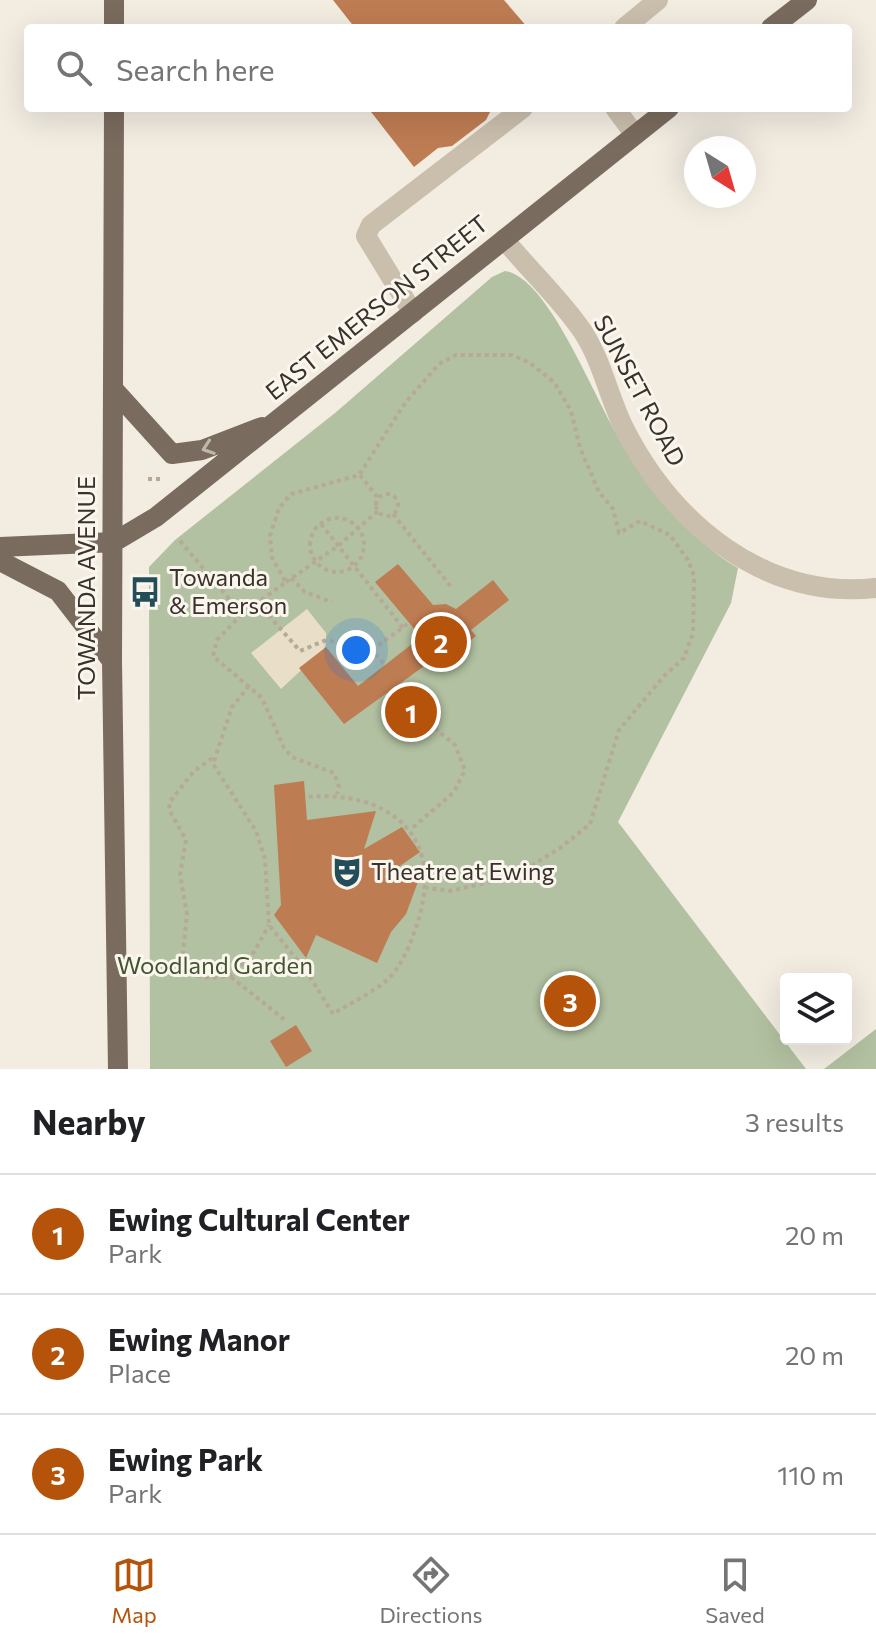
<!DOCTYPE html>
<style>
body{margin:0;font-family:Commissioner,sans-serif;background:#f2f2f2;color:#202124}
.controls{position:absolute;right:24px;bottom:24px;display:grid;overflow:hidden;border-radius:8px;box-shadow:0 8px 32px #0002}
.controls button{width:72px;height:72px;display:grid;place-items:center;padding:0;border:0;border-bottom:2px solid #e0e0e0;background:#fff;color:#202124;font:40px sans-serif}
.compass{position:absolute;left:684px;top:136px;width:72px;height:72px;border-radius:50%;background:#fff;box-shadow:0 8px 32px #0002;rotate:143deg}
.you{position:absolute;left:356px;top:650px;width:28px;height:28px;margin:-20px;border:6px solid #fff;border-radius:50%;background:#1a73e8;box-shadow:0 0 0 12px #1a73e833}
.badge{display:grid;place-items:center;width:52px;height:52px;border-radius:50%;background:#b45309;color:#fff;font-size:26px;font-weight:700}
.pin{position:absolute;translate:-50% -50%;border:4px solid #fff;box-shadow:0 2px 8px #0006}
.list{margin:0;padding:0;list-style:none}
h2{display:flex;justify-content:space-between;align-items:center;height:104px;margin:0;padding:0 32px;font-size:34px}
h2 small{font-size:26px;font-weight:400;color:#757577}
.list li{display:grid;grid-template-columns:52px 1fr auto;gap:24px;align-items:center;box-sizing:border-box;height:120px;padding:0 32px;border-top:2px solid #e0e0e0}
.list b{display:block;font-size:30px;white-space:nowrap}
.list p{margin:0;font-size:26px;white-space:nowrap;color:#757577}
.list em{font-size:26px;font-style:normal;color:#757577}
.icon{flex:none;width:44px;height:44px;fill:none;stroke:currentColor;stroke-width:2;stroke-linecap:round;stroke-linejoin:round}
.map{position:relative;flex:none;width:876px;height:1069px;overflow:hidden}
.search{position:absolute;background:#fff;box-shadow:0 8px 32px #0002;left:24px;right:24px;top:24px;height:88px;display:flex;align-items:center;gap:20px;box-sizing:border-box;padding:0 28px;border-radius:8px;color:#757577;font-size:30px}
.sheet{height:464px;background:#fff}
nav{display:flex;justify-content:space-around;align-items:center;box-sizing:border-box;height:112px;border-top:2px solid #e0e0e0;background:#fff;font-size:22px;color:#757577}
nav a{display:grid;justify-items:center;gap:4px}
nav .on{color:#b45309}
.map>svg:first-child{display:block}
.green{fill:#b2c1a1}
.plaza{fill:#e9dfc9}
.building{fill:#be7c52}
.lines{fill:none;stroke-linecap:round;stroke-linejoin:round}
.path{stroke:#b6a997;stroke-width:4;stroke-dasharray:4 4;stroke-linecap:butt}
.minor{stroke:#cabead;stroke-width:20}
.major{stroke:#796b5d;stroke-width:20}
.oneway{stroke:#c0b7ac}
.labels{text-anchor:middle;stroke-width:6;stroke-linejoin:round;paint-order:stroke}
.street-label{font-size:24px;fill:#39312b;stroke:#faf6ed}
.poi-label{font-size:24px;fill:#39312b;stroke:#faf6ed;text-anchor:start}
.park-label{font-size:24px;fill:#435530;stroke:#faf6ed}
</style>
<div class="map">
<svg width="876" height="1069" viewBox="0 0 876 1069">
<rect width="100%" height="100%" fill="#f2ece1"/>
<path class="green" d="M505,271C552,278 600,416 629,454C658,495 694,543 738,568L731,603L618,822L806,1069H150L149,567L175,540L335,413L492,277Z
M876,1029V1069H824Z"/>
<path class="plaza" d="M307,609L326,633V647L281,689L251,653Z"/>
<path class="building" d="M333,0H504L528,28H355Z
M368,108H492L486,120L452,146L438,148L414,167Z
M398,564L433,605L446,604L456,609L493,580L509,600L471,630L476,636L454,653L449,648L344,724L299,668L326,647L358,686L421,637L375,582Z
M304,781L307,820L376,811L364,849L402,827L420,852L384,877L419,879L406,914L391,932L377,963L316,935L306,958L274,915L281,905L274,785Z
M296,1025L312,1051L286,1067L270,1041Z"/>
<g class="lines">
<path class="path" d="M360,475L378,498
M148,479H163
M376 505a11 11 0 1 1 22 0a11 11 0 1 1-22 0Z
M393,514L452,588
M310 545a27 27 0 1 1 54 0a27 27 0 1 1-54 0Z
M321,524L403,628
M180,541L242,614L217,640L213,656L262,698L284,748L292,757L334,773L339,786L337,794
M291,578L305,592L332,602
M286,582L338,546L378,511
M258,603L300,651L326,640L372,651L384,664
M242,614L286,582L272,558L270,536L279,508L291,494L359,475L405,403L439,364L456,355H512L530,363L554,382L571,411L580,448L599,492L613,509L619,533L640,521L670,535L688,560L694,576L693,633L684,658L664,676L619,730L590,824L560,848L515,876L450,891L427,888
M372,650L409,623
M399,685L431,725L455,745L465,770L454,792L410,830
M249,686L232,707L213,764L256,831L265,859L269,925L307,972L333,1014C351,1002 374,993 389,978C404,963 413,937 419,918C444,832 386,790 305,797
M212,758L193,772L169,803L170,811L186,840L180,874L187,914L182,962C195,981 209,978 230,976L254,952L269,925
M231,977L285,1020"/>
<path class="minor" d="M624,28L658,0
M615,108L635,135
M504,239C529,270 561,299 583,332C602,361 609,398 624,428C672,523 764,600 876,588
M413,313L366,236L371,225L523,108"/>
<path class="major" d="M114,0V28
M771,28L807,0
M114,108L112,661L118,1069
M115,391L172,454L202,450L262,427
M0,547L114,542L156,517L669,108
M0,561L58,591L112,661"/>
</g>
<defs><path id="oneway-chevron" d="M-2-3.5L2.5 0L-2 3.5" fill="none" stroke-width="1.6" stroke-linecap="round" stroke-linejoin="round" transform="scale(2)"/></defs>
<use class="oneway" href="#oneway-chevron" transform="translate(208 448) rotate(161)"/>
<defs>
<symbol id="bus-bare" viewBox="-9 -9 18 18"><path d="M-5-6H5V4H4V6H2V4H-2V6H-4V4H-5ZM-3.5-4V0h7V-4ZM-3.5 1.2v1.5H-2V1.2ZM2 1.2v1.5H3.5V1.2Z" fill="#234d58" stroke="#faf6ed" stroke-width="2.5" paint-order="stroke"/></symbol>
<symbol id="theatre-bare" viewBox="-9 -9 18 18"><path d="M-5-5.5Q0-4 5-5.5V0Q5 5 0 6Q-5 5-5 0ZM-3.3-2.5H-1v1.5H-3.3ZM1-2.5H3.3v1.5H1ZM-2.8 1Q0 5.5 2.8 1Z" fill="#234d58" stroke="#faf6ed" stroke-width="2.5" paint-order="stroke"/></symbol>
</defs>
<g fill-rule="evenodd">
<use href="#bus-bare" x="123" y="570" width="44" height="44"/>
<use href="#theatre-bare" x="325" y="850" width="44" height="44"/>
</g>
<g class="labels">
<g class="street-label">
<text transform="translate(377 308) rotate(-39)" y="8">EAST EMERSON STREET</text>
<text transform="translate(639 391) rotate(62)" y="8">SUNSET ROAD</text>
<text transform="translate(87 588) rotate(-90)" y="8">TOWANDA AVENUE</text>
</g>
<g class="poi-label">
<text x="169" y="586">Towanda<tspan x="169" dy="28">&amp; Emerson</tspan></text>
<text x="371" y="880">Theatre at Ewing</text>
</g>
<g class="park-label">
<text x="215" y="974">Woodland Garden</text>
</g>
</g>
</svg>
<div class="controls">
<button><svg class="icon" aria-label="layers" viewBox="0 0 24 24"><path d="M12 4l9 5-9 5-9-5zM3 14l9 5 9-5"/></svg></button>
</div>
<svg class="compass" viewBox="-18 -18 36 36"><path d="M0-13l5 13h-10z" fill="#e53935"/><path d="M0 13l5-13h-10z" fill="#757577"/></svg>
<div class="you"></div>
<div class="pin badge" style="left:411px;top:712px">1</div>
<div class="pin badge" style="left:441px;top:642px">2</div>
<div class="pin badge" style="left:570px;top:1001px">3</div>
<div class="search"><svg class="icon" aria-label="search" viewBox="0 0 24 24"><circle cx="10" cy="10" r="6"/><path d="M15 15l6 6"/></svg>Search here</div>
</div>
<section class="sheet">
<h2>Nearby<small>3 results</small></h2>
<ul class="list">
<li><span class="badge">1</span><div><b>Ewing Cultural Center</b><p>Park</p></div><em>20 m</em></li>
<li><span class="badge">2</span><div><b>Ewing Manor</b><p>Place</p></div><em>20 m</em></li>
<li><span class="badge">3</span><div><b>Ewing Park</b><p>Park</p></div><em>110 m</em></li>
</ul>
</section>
<nav>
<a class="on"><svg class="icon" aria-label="map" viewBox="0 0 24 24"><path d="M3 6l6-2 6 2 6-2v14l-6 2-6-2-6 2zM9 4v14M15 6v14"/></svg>Map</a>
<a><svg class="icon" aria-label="directions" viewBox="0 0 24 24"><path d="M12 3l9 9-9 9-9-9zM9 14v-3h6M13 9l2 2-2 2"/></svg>Directions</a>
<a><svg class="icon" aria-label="saved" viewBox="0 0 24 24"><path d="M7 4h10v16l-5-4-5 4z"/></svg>Saved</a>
</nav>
